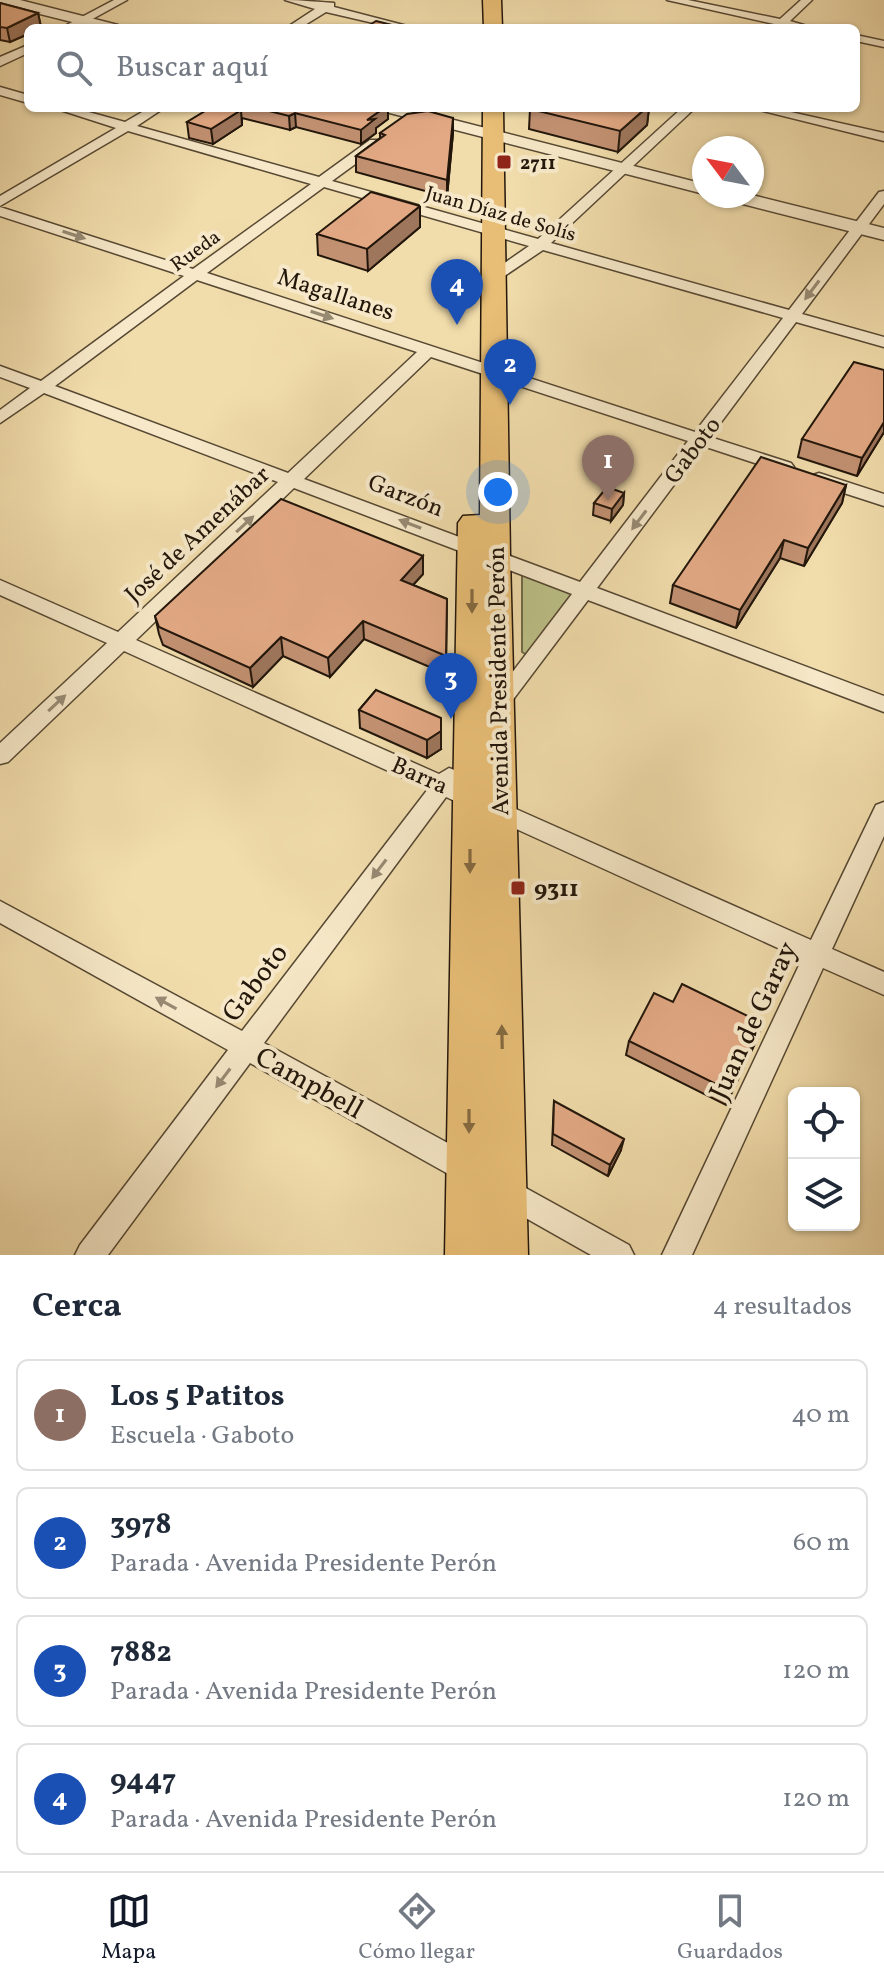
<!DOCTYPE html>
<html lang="es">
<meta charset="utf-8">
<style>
body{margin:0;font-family:Vollkorn,serif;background:#f6f6f7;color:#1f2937}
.controls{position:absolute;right:24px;bottom:24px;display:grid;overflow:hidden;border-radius:12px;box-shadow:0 2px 6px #0004}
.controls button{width:72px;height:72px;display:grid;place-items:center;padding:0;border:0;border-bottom:2px solid #e0e1e3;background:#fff;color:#1f2937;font:40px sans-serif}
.compass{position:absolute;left:692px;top:136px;width:72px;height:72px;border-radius:50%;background:#fff;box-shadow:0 2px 6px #0004;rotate:302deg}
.you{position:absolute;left:498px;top:492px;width:28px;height:28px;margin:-20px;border:6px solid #fff;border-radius:50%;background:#1a73e8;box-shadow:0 0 0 12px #1a73e833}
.badge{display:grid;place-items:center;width:52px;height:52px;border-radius:50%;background:#111827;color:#fff;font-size:26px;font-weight:700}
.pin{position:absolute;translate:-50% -66px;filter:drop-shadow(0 2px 4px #0008)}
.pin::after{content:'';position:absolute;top:42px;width:28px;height:24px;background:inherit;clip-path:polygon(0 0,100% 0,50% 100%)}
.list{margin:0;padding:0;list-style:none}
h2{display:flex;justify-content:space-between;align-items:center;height:104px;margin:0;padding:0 32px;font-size:34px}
h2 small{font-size:26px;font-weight:400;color:#747a83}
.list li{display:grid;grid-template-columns:52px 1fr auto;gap:24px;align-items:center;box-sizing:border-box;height:112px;margin:0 16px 16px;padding:0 16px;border:2px solid #e0e1e3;border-radius:12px}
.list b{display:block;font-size:30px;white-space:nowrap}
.list p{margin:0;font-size:26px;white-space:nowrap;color:#747a83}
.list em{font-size:26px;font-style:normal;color:#747a83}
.icon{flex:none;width:44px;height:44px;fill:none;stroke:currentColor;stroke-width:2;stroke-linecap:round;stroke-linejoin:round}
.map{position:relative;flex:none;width:884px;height:1255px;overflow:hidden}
.search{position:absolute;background:#fff;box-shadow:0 2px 6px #0004;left:24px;right:24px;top:24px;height:88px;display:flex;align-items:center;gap:20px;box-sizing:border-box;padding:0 28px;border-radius:12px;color:#747a83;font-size:30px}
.sheet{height:616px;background:#fff}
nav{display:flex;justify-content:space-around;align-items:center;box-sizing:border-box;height:112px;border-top:2px solid #e0e1e3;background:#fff;font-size:22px;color:#747a83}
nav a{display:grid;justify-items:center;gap:4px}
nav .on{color:#111827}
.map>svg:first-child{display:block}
.green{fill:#bcc087;stroke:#6f6b49;stroke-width:2}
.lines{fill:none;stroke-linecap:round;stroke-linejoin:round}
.minor-casing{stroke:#564833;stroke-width:3}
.tertiary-casing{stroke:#564833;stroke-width:3}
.primary-casing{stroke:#22160b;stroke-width:3}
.minor{fill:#f6e8c8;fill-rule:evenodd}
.tertiary{fill:#f6e8c8;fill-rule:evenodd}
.primary{fill:#e8be76;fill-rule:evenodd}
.wall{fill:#c29172;stroke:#22160b;stroke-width:2}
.shaded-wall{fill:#9e765c;stroke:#22160b;stroke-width:2}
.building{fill:#e2a984;stroke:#22160b;stroke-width:2}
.oneway{fill:#978a73}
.oneway2{fill:#856a40}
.poi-dot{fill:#8f2418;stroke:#f6e8c8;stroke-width:3}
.labels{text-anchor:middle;stroke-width:8;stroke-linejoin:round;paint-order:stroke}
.far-poi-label{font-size:20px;font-weight:bold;fill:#22160b;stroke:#f6e8c8;text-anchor:start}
.far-street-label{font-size:20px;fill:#22160b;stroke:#f6e8c8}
.street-label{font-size:24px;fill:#22160b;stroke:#f6e8c8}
.poi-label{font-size:24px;font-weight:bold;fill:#22160b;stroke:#f6e8c8;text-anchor:start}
.near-street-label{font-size:28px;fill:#22160b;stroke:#f6e8c8}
</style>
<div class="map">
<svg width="884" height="1255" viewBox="0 0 884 1255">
<rect width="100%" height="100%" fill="#f1dcab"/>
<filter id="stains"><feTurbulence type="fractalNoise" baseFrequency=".0025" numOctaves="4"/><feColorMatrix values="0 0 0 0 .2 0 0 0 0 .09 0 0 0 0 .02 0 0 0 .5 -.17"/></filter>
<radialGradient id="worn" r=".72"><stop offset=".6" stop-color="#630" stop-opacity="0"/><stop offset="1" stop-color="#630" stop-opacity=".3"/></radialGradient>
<path class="green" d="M522,573L575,594L527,655L522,652Z"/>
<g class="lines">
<defs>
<path id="minor" d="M114,0H127L76,28H61Z
M285,0C302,0 318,2 334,3V7L415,28H395L326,12L300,28H286L315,9Z
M667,0H688L780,19L801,0H812L790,21L814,28H770L774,24Z
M856,35L884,41V47L856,41Z
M28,45V53L0,66V57Z
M0,87L28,95V103L0,95Z
M54,108H74L125,122L149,108H164L137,126L319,177L370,140H380V146L332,181L538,239L682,108H695L551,243L789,310L879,192L884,191V204L802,314L884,337V347L796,322L710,437L791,463L794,467L791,471H779L703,446L597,588L884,696V712L588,600L506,709H492L488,704L492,699L572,594L294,488L136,640L439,774L449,768L457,771L460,777L457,783L811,940L876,805L884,802V836L832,949L884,972V995L823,968L692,1255H662L802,959L446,797L264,1043L479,1160L483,1170L479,1180L469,1184L459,1180L250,1063L108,1255H75L80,1245L228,1050L0,923V901L242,1031L428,789L124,651L8,762L0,764V743L107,643L0,595V580L118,632L278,482L44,393L0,423V410L30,388L0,377V366L41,381L184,276L0,216V207L193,269L311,184L128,131L0,206V196L116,128ZM324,187L529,246L490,273V279H500L543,250L783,318L695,432L207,273ZM197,280L417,352L288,473L55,386ZM431,357L688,441L580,582L304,479Z
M751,108H773L884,133V141Z
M819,473L884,494V506L813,483L810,479L813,475Z
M504,1176L629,1245L634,1255H591L494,1200L490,1190L494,1180Z"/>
<path id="tertiary" d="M0,0H20L118,25L120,28H96L0,4Z
M380,108H407L704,184V194L382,111Z
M752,195L884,228V240L727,200L724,196Z"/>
<path id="primary" d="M483,0H501L502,28H484Z
M483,108H503L510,556L528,1255H445L458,523L463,516L480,515Z"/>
</defs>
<use href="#minor" class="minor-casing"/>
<use href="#tertiary" class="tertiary-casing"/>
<use href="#primary" class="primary-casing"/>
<use href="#minor" class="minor"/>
<use href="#tertiary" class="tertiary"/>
<use href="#primary" class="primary"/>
</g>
<path class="wall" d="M0,3L38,13L41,27L28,28V34L10,42L0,40Z
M239,108H388V119L376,128V133L361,144L296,127L290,130L242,118V125L213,144L189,138L187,122L239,109Z
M531,108H649L647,125L618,152L529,129L530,109Z
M453,118V133L447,197L356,172V156L380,138V133Z
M420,206V227L368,271L318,255L317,234Z
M884,370V432L857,476L798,457L802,439Z
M846,485L842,503L804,566L780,558L736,628L670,603L673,585Z
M624,493L623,505L611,521L593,515L594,503Z
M423,556V574L413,585L447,599L446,674L364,639L330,677L283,656L253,687L163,645L159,634L155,616Z
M376,690L441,749L427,758L360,728L359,710Z
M673,1002L758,1037L726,1105L626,1055L629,1041Z
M554,1101L621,1150L608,1176L552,1145Z"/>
<path class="shaded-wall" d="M38,13L41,27L28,28V34L10,42L7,28Z
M384,108H388V119L376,128V133L361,144V130L367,120Z
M646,108H649L647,125L618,152L620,131Z
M241,110L242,125L213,144L211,129Z
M295,113L296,127L290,130L289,116Z
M453,118V133L447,197V180Z
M420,206V227L368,271L367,249Z
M884,422V432L857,476L862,458Z
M846,485L842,503L804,566L808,548Z
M624,493L623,505L611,521L612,509Z
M784,540L780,558L736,628L740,610Z
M423,556V574L401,598V580Z
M363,621L364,639L330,677L328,658Z
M281,637L283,656L253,687L250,668Z
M441,731V749L427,758V740Z
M762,1023L758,1037L726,1105L730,1091Z
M624,1139L621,1150L608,1176L610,1165Z"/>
<path class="building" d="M0,3L38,13L7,28L0,27Z
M376,21L404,28H365Z
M210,108H235L241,110L211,129L187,122Z
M257,108H384L367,120L375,119L361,130L295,113L289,116Z
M531,108H646L620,131L530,109Z
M428,111L453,118L447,180L356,156L385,135L380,133L407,114Z
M371,192L420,206L367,249L317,234Z
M854,362L884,370V422L862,458L802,439Z
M761,457L846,485L808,548L784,540L740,610L673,585Z
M607,487L624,493L612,509L594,503Z
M281,499L423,556L401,580L447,599L446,656L363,621L328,658L281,637L250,668L159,627L155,616Z
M376,690L441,718V731L427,740L359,710Z
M682,984L762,1023L730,1091L629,1041L654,993L673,1002Z
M554,1101L624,1139L610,1165L553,1134Z"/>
<defs><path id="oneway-solid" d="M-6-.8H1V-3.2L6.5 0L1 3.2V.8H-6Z" transform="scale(2)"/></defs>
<g class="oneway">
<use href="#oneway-solid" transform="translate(74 235) rotate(18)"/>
<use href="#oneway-solid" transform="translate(812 290) rotate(127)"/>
<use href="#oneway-solid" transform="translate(322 315) rotate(18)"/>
<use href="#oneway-solid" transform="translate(639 520) rotate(127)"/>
<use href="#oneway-solid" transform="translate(245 524) rotate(-43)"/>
<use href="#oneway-solid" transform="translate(410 524) rotate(-159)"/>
<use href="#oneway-solid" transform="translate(57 703) rotate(-43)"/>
<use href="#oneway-solid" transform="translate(379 869) rotate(127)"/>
<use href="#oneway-solid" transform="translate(166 1003) rotate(-151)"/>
<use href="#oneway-solid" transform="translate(223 1078) rotate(127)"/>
</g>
<g class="oneway2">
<use href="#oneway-solid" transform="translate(472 601) rotate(90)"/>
<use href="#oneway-solid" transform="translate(470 861) rotate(90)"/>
<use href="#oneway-solid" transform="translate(502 1037) rotate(-91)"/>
<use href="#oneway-solid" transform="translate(469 1121) rotate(90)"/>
</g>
<g class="poi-dot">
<rect x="496" y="154" width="16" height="16" rx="4"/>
<rect x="510" y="880" width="16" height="16" rx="4"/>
</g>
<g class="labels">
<g class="far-poi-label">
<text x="520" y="169">2711</text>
</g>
<g class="far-street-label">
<text transform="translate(501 213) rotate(16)" y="7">Juan Díaz de Solís</text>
<text transform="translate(195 250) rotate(-36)" y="7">Rueda</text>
</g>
<g class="street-label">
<text transform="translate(336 294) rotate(18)" y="8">Magallanes</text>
<text transform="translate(692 450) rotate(-53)" y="8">Gaboto</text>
<text transform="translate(406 495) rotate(21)" y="8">Garzón</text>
<text transform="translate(197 534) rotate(-43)" y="8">José de Amenábar</text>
<text transform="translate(498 681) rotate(-91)" y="8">Avenida Presidente Perón</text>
<text transform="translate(420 775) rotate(24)" y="8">Barra</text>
</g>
<g class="poi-label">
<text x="534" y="896">9311</text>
</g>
<g class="near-street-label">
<text transform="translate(254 982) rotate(-53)" y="10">Gaboto</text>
<text transform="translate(752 1020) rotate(-65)" y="10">Juan de Garay</text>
<text transform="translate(310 1082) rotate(29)" y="10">Campbell</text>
</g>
</g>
<rect width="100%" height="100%" filter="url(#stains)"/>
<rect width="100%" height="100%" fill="url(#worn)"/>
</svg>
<div class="controls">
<button><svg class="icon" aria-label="locate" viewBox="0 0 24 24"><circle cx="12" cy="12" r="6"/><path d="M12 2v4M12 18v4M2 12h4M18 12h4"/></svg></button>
<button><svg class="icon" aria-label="layers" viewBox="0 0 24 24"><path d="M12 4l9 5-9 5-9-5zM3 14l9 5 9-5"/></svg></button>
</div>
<svg class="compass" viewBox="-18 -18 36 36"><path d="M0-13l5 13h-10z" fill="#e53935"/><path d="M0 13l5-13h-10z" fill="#747a83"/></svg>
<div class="you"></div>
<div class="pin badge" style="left:608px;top:501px;background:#8d6e63">1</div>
<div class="pin badge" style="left:510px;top:405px;background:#1a4fb4">2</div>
<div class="pin badge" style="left:451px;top:719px;background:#1a4fb4">3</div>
<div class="pin badge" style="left:457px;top:325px;background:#1a4fb4">4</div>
<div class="search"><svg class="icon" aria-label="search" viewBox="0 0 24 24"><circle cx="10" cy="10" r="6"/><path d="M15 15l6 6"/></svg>Buscar aquí</div>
</div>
<section class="sheet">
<h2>Cerca<small>4 resultados</small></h2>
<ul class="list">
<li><span class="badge" style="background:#8d6e63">1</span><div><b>Los 5 Patitos</b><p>Escuela · Gaboto</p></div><em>40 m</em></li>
<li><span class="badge" style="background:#1a4fb4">2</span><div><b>3978</b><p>Parada · Avenida Presidente Perón</p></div><em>60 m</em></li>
<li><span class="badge" style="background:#1a4fb4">3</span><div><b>7882</b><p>Parada · Avenida Presidente Perón</p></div><em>120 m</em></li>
<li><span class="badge" style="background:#1a4fb4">4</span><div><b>9447</b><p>Parada · Avenida Presidente Perón</p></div><em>120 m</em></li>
</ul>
</section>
<nav>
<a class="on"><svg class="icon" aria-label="map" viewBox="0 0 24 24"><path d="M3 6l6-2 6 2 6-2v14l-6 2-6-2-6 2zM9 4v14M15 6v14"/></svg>Mapa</a>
<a><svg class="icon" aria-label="directions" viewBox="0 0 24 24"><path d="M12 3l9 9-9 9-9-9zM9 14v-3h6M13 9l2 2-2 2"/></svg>Cómo llegar</a>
<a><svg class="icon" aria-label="saved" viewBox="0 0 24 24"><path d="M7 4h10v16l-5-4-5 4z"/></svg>Guardados</a>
</nav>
